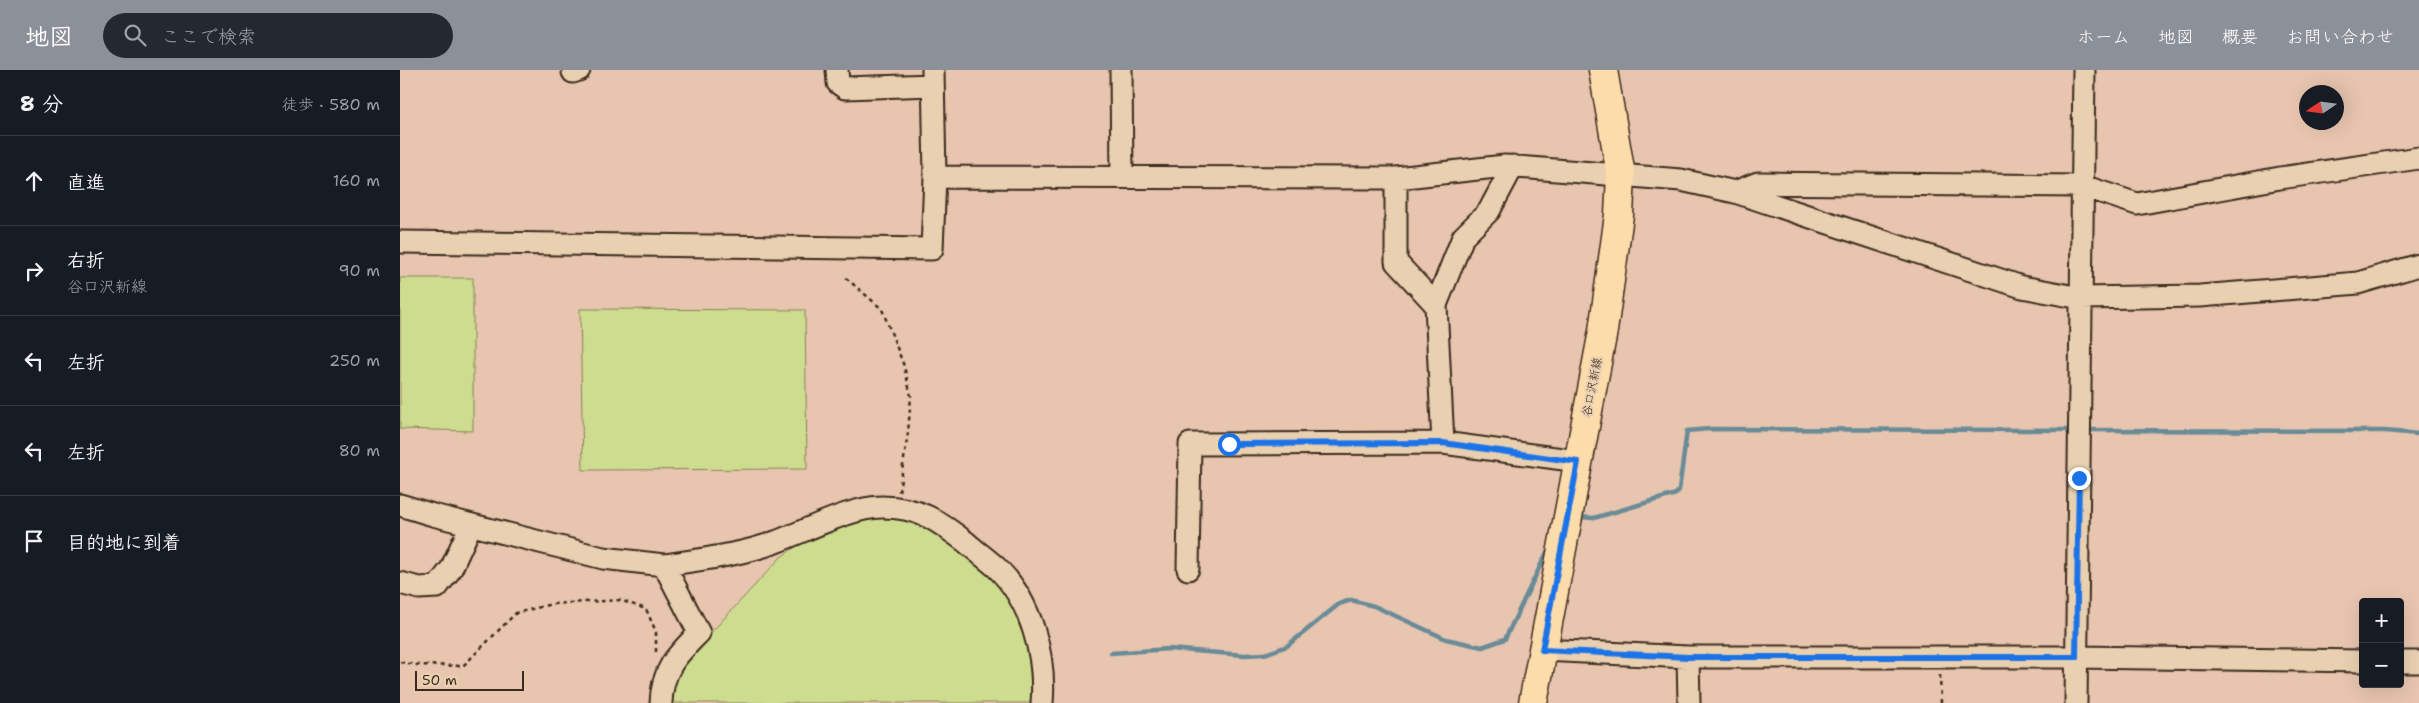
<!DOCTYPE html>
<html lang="ja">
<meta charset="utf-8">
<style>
body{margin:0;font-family:"Shantell Sans","Klee One",sans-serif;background:#242831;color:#f1f3f6}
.controls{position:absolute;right:15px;bottom:15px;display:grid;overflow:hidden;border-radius:5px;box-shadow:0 5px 20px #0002}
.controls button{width:45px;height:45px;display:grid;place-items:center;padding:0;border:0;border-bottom:1px solid #363941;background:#171b24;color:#f1f3f6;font:25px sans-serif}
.compass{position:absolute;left:1899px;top:15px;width:45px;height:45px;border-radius:50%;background:#171b24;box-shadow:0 5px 20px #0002;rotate:257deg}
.scale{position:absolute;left:15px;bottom:12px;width:109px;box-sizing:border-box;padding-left:5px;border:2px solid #3b2a1e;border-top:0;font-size:14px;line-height:18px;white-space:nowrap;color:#3b2a1e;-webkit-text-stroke:4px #e9d0b1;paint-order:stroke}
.stop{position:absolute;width:15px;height:15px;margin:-11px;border:4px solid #1a73e8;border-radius:50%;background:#fff}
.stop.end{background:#1a73e8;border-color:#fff;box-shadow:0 1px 5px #0008}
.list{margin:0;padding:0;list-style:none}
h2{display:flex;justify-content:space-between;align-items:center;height:65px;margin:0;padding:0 20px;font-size:21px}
h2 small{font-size:16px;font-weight:400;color:#9ea1a6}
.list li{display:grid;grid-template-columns:32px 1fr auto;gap:15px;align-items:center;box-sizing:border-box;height:90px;padding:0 20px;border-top:1px solid #363941}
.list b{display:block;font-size:19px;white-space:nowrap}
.list p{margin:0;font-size:16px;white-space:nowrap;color:#9ea1a6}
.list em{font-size:16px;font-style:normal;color:#9ea1a6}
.icon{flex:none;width:28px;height:28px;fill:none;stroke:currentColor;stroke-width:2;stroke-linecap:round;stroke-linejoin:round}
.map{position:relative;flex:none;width:2019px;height:633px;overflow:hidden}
header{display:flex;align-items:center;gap:30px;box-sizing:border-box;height:70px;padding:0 25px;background:#8c9099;color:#fff}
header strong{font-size:24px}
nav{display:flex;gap:28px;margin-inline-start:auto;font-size:18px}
.search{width:350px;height:45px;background:#242831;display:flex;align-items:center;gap:12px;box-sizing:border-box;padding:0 18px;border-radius:28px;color:#9ea1a6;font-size:19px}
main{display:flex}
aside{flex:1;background:#171b24}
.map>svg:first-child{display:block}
.green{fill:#cedc8f;stroke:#848356}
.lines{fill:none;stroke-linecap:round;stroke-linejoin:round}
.stream{stroke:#698b97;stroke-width:4.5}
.minor-casing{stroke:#3b2a1e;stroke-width:25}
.major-casing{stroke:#3b2a1e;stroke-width:31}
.path{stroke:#3b2a1e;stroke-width:2.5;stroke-dasharray:4 4;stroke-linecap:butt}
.minor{stroke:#e9d0b1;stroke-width:21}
.major{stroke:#fddcac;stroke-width:28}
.route{stroke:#1a73e8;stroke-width:6}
.labels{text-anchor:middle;stroke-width:4;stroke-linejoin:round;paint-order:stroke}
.street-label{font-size:12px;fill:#3b2a1e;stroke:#e9d0b1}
</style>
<header>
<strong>地図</strong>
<div class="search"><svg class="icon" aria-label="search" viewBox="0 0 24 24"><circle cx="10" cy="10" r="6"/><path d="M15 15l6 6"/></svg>ここで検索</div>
<nav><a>ホーム</a><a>地図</a><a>概要</a><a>お問い合わせ</a></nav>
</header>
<main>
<aside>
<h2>8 分<small>徒歩 · 580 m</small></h2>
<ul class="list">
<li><svg class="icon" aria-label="ahead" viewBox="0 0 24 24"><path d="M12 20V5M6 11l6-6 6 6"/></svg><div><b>直進</b></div><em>160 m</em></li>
<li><svg class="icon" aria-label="right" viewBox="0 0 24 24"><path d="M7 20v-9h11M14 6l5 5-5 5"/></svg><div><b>右折</b><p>谷口沢新線</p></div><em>90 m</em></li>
<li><svg class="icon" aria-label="left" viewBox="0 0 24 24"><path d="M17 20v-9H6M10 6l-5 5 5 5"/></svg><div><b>左折</b></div><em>250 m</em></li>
<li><svg class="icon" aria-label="left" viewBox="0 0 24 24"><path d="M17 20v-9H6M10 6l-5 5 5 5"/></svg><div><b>左折</b></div><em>80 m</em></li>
<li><svg class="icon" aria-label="arrive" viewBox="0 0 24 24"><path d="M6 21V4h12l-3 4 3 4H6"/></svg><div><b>目的地に到着</b></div></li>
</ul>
</aside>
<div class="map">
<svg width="2019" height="633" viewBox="0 0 2019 633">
<rect width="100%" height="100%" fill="#e8c5af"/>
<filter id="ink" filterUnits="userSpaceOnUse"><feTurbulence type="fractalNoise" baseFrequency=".02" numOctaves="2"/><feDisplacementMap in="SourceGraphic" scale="10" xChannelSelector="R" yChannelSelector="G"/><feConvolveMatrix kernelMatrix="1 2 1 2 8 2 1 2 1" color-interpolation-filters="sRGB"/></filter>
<g filter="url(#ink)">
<path class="green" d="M0,208H73V361L0,359Z
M180,239L405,240L407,399L183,400Z
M494,446C507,450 523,453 534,459C548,467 604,516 611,529C628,561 631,597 631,633H270V620L282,594L381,487L404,471L458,447Z"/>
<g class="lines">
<path class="stream" d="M1685,360L1985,361L2019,364
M1178,447L1194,448L1276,424L1279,420L1287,361L1309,359L1673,360
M711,583L769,579L844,585L865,584L887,576L939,534L951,530L974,536L1046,569L1082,577L1105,569L1149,478"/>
<defs>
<path id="minor" d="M437,0L438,13L445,18L533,15
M721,0L722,107
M173,2L179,0
M535,107L996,108L1105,96L1281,110L1335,122L1622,217L1681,228L1800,226L1958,213L2019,195
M996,108V192L1036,235L1043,373
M1335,122L1358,113L1683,116L1737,134L1880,108L2019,88
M0,172L532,179L535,107L533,0
M1036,235L1063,167L1089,141L1113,96
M0,435L33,445L203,488L264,495
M788,499L790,374L1043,373L1178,391
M0,513L19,518L37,517L51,499L71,455
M1142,580L1288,587H1676L1963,591
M1288,587L1289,633
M2000,592H2019
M261,633C262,599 277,585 299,563L264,495C297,490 332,486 364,476C399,465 448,437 482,437C520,437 538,451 567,473C576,481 587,489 596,497C631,530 646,586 642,633
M1676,633L1684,0"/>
<path id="major" d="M1133,633L1203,261L1219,145L1221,105L1203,0"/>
</defs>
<use href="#minor" class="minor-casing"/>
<use href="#major" class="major-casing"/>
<path class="path" d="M446,208L482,239L504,296L511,326L508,363L499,422
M0,592L17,595L63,596L116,543L152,534L220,530L246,539L256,562V585
M1540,605L1541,633"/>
<use href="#minor" class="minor"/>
<use href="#major" class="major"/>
</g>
</g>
<g class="lines" filter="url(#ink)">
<path class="route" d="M829,374L1043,373L1178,392L1142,580L1288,587H1676L1679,408"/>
</g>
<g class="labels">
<g class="street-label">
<text transform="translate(1192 317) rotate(-79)" y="4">谷口沢新線</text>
</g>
</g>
</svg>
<div class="controls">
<button>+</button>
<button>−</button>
</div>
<svg class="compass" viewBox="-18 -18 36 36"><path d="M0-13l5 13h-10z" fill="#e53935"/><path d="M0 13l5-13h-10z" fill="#9ea1a6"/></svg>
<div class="scale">50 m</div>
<div class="stop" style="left:829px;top:374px"></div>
<div class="stop end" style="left:1679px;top:408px"></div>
</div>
</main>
